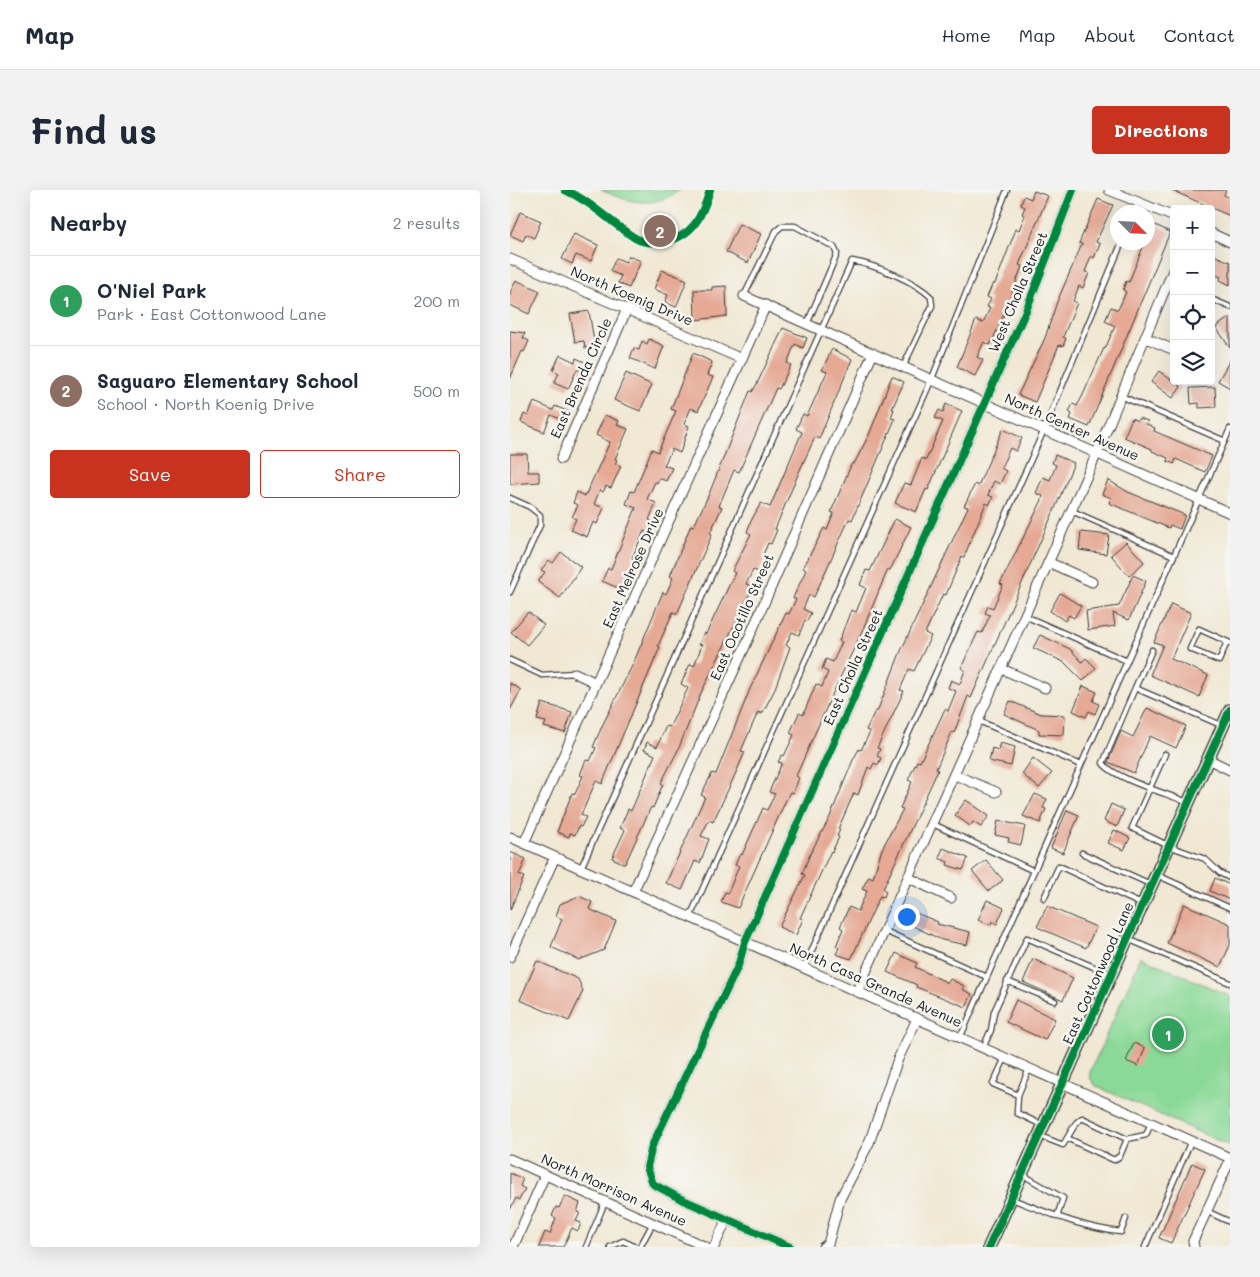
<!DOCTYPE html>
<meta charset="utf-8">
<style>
body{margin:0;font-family:Mali,sans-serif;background:#f2f2f3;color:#1f2937}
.controls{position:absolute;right:15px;top:15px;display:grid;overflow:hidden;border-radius:5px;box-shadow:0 5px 20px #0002}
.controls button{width:45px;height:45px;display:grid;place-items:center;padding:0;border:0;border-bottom:1px solid #e0e1e3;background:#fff;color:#1f2937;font:25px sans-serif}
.compass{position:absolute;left:600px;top:15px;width:45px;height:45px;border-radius:50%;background:#fff;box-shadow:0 5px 20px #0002;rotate:114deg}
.you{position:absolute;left:396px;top:726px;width:18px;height:18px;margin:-12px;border:4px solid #fff;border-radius:50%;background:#1a73e8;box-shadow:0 0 0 8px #1a73e833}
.badge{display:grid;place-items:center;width:32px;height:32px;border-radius:50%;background:#c8321e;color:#fff;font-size:16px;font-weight:700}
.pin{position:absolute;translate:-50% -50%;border:2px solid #fff;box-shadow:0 1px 5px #0006}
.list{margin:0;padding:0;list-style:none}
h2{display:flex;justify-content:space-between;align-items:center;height:65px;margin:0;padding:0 20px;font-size:21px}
h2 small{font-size:16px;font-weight:400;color:#747a83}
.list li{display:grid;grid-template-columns:32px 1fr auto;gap:15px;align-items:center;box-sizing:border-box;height:90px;padding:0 20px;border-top:1px solid #e0e1e3}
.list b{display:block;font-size:19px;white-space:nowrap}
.list p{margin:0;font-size:16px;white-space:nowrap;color:#747a83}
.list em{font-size:16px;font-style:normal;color:#747a83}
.actions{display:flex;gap:10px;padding:15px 20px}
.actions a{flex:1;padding:11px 0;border:1px solid #c8321e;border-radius:5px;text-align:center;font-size:18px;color:#c8321e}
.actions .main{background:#c8321e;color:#fff}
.icon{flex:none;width:28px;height:28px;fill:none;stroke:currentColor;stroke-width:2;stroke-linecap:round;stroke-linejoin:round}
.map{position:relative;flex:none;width:720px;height:1057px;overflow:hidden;border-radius:5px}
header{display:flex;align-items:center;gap:30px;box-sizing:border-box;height:70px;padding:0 25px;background:#fff;border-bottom:1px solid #e0e1e3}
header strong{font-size:24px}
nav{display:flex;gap:28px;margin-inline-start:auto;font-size:18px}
.intro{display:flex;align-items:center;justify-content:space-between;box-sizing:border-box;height:120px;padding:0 30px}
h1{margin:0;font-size:35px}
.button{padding:12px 22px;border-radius:5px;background:#c8321e;color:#fff;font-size:18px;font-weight:700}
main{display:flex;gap:30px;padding:0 30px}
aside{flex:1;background:#fff;border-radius:5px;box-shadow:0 5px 20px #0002}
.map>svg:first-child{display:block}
.green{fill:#8bd997;stroke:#547a5a}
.building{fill:#e5a994}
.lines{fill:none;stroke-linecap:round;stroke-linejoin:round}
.service-casing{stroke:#3c3b38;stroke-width:7}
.minor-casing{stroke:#3c3b38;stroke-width:11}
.secondary-casing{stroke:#3c3b38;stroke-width:14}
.service{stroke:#fff;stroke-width:4.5}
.minor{stroke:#fff;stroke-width:9}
.secondary{stroke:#f7e8c3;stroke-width:11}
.cycleway-casing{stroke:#f6f6f2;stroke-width:11}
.cycleway{stroke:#00873e;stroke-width:8}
.labels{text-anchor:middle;stroke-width:5;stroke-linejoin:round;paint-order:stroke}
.street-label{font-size:14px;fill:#1c1c1c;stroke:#f6f6f2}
</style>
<header>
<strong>Map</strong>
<nav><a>Home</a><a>Map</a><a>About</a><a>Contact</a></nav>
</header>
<div class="intro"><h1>Find us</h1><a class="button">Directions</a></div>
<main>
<aside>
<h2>Nearby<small>2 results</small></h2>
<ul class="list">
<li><span class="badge" style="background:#2e9e5b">1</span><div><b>O'Niel Park</b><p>Park · East Cottonwood Lane</p></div><em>200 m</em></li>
<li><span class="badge" style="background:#8d6e63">2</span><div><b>Saguaro Elementary School</b><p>School · North Koenig Drive</p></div><em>500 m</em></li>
</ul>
<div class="actions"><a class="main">Save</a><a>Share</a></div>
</aside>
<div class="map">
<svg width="720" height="1057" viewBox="0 0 720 1057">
<rect width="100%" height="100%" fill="#f6f6f2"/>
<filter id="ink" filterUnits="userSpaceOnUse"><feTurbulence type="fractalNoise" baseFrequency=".02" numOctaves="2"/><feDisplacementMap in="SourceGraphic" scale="10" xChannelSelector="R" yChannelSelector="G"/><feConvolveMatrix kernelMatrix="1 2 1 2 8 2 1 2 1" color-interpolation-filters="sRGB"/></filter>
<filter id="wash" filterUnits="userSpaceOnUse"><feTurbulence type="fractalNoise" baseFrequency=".0096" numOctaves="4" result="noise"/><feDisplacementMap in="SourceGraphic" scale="20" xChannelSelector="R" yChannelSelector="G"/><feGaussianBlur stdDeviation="1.12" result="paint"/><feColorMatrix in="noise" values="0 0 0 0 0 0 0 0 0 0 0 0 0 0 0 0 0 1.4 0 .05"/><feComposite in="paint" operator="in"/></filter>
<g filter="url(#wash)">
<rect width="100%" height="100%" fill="#f1e8d4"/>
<path class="green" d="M91,0H170C143,19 120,13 91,0Z
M631,767L720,806V956L586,896L580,888V882Z"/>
<g id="blocks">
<path class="building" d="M661,0H716L714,5L720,8V26Z
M524,1L538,6L509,75L512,76L491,132L480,155L474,152L467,167L473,170L465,186L447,177L466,130L473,133L480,118L477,117L481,109L477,107L483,93L485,94L506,39L509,40L515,25L512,24L515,17L511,15L514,6L521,9Z
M588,9L603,15L586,52L590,54L584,68L581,66L575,82L579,83L573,98L569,96L563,111L567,113L553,147L556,148L553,156L549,155L525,212L508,205L535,148L547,112L572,54L569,53Z
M10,22L31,31L24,48L16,44L13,51L0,45Z
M641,33L660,42L579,237L560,229L562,224L559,222L563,214L567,216L572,207L594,158L595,159L605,136L595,131L601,117L608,120L616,102L613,100L616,91L619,92L635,52H638V42Z
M229,34L251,44L238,73L216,62Z
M64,44L88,55L81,71L66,65L62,74L52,69Z
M701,64L720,72V95L710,90L711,87L701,83Z
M119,66L131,71L119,98L108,93L111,86L100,81L106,68L116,72Z
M152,80L177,90L166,117L155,112L158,105L144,99Z
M6,90L30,101L19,124L0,115V103Z
M216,96L217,126L185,130L184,100H202V97Z
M79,121L85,157L75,158L74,151L65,152L60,124Z
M720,127V158L706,137Z
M273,138L297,148L293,158L285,154L277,173L281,175L269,199L266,198L229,282L224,280L209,316L212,317L200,343L202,344L167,424L163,422L148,456L150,457L92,594L86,591L71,625L76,627L71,637L69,636L65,645L60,643L59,647L47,642L62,603L65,604L73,586L70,585L76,570L80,571L86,558L83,557L93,534L123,474L153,402L156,404L163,388L160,386L181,335L184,336L199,304L240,201L242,202L247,194Z
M0,141L15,143L13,148L19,151L14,162L12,161L0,189Z
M139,149L154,156L145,179L120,168L124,158L129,160L132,151L137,154Z
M322,159L342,169L319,225L309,249L305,247L289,282L265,339L267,340L261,354L258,353L252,367L255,369L249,382L243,380L236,394L243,397L191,503L168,560L151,593L153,594L143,618L141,617L115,674L102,668L115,640L110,638L118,619L121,621L145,565L134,560L137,552L147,557L156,536L159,537L162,532L178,498L171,494L180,474L184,476L192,455L189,454L194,443L196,444L225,383L222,381L241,344L237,342L241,331L251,313L260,317L292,242L286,239L293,224L297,226L317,182L312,180Z
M183,163L202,172L197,185L203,187L188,221L181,218L174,234L179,236L170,263L162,259L154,275L162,278L156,291L149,288L147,293L145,292L137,309L146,313L139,330L143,332L138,343L134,341L122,368L126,370L113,400L92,391L98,378L101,379L126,318L116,314L121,301L124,302L142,259L148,262L166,221L161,219Z
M50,165L65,172L66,168L79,174L75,183L67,179L58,199L44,193L49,183L43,180Z
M720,170V198L708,191Z
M649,181L671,197L663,208L641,192Z
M116,183L142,195L130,221L104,210Z
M382,186L394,192L382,219H384L381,228L385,229L342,330L339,329L304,407L299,405L293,419L301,423L297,431L295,430L289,445L282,442L276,455L280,457L264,501L252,524L248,522L231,561L235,562L224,587L203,632L199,630L191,646L199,649L190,673L185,671L172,700L156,693L195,607L191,605L202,583L206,584L240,499L276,423L279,424L286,409L283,408L296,380L293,378L314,338L317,340L324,323L321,322L342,273L344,274L359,245Z
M705,197L706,217L689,218V213L681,214L680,198Z
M24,212L43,220L45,216L59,222L54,231L41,225L34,242L11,232L14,224L18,226Z
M436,214L452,221L418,300L416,299L406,322L385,313L394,293L401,295L412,268L416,270L433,231L425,228L429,220L433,222Z
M95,225L109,231L107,235L118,239L105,269L107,270L105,274L111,276L101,298L96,296L93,302L90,300L84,314L94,318L87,334L83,332L77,347L61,340L66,329L62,327L68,315L63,313L67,302L75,306L100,252L86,245Z
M622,228L627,231L629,228L638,231L636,234L645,238L644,241L702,266L695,282L666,269L664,274L657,271L658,268L642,261V259L614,247Z
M493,239L512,248L506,261L500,258L491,278L496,281L490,294L484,291L478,305L483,307L479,315L476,313L454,367L452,366L436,405L433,404L415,443L421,446L404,481L399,479L390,500L394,501L367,558L370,559L367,566L371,568L368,575L364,573L361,579L358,577L348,605L344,603L328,639L330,640L327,646L329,647L322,662L321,661L290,728L293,729L286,745L269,737L295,685L292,684L300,664L319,629L343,570L349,559L351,560L360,542L356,540L365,521L367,522L390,463L458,317L454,316L465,294L468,296Z
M0,264H17L18,282H29V292L0,294Z
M545,265L564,273L546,316L461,508L458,506L444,543L442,542L426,579L428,580L373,699L376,701L374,707L370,706L341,769L326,764L329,758L326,756L333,739L330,737L339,717L348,721L357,701L352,699L359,686L363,688L372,659L393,619L390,618L402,592L398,590L407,571L410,572L435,519L438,521L446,501L438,498L441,490L450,494L455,480L451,478L468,442L472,443L480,425L475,423L478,416L483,418L493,395L490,394L532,310L533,306L526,303L533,287L540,290L546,275L542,273Z
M598,290L618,302L675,325L670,339L660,335L659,338L599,313L601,308L592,304Z
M385,329L401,337L380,380L378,379L350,446L326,496L286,586L289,588L283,603L280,602L276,610L228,718L211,712L215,702L218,703L229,676L225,675L230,664L232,665L253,618L257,620L265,604L259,602L272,573L268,572L272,565L274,566L284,545L280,543L289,523L293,525L306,494L312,497L318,482L312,479L316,469L323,472L332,452L329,451L341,420L346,422L356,398L350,395L356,380L360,381Z
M571,342L599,345L596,364L569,360Z
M616,352L634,372L619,386L601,365Z
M51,362L71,377L50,408L28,392L35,382L31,380L39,370L43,373Z
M623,385L636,391L619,430L603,423L605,436L578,440L576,421L609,416Z
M550,403L571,416L564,428L559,425L555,431L540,421Z
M661,414L681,423L661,469L698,485L689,507L640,485L653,455L644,452Z
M18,422L34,435L17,455L1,442Z
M530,445L560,459L572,472L576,468L586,478L573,491L554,472L523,458Z
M0,493L11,500L0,520Z
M573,496L587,502L583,511L589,514L585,524L579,521L576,527L563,521Z
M500,511L531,524L555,525L554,545L529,544V540L494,524Z
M32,513L62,522L55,543L34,537L36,532L27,530Z
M637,518L676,536L666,558L640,546L624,583L598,572L611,541L623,547Z
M490,553L505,557L501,576L479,571L482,558L488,560Z
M523,568L542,583L529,598L512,584Z
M525,604L537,609L533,618L536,619L530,633L513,626Z
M456,610L479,626L471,637L463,632L460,636L445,625Z
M601,614L614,620L607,637L594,631Z
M557,620L569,625L553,663L541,658Z
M488,631L515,636L511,655L498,652L499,648L485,645Z
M604,640L620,648L614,660L598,653Z
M433,658L458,668L453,680L437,675L438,672L429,668Z
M0,662L16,669L9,685L14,687L0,720Z
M476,670L493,690L479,701L462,681Z
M705,688L720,695V710L700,701Z
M69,706L82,712L79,719L106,731L94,760L69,770L41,757L52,729L46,726L50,714Z
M477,710L494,718L487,734L482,731L481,735L468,730Z
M674,714L720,734V755L710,777L657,753Z
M537,716L586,737L576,758L527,737Z
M406,723L428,732L427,734L460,742L457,755L432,750L401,735Z
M386,763L407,773L405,777L438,793L440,789L454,796L452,799L462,804L456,817L406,797L407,795L377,782Z
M523,769L563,788L553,810L513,792Z
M27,771L68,789L73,801L59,831L10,810Z
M506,810L545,829L535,850L496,832Z
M624,853L635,858L628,876L616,871Z
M682,973L695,979L661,1053L649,1048Z
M0,983L13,989L10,996L15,999L9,1010L6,1008L0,1020Z
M55,1006L70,1013L67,1022L70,1023L66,1031L71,1033L68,1041L62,1038L53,1057H29L35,1042L40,1044L46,1028L42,1026L46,1017L49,1018Z"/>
</g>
</g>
<g filter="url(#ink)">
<use href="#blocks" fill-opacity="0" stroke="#3c3b38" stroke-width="1"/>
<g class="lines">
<defs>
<path id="service" d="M624,22L628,12
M234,106L266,41L272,36H285L324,57L327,64L297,134
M701,109L720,117
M611,206L715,251
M0,308L20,317L30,325V335L0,402
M562,321L664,366
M515,426L617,471
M717,452L709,471L680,459L689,439L720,453
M0,470L32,485L65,483
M625,498L642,460
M469,531L571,575
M655,564L622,638L659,656L695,669L710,683L720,688
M677,612C658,604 603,588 593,573L625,498L711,535
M423,634L524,681
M572,663L640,694
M71,678L342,71C365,75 405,91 421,107L422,116L393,177
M647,685L720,718
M534,708L549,676L631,714
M180,727L421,191L497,0
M375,741L477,787
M618,749L720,793
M294,778L534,240L612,52
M497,791L545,811
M450,848L720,239
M473,858L481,840L484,822L517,748L600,784
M495,868L483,894L508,905L507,923L532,935
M508,905L519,879
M530,946L553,955L566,933L572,928L617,949
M559,949L604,970L610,966L617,949L636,945L641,933
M513,985L553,1008L547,1027
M502,1009C538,1023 573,1038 611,1042L616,1028
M696,1021L720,1032
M76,1057L95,1012
M100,1057L113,1051L126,1057
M128,1057H130L143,1033
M635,1057L681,951"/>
<path id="minor" d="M599,0L664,27
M701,43L720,52
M0,69L232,169
M234,106L720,323
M636,148L664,160
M51,269L117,119
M538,372L582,392
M492,479L535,498
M65,483L86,493
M698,569L720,580
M445,585L486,602
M0,647L720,968
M14,653L256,115
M399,688L441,708
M123,702L238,450L363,163
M0,767L45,667
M347,802L587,263L664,78
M0,969L196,1057
M3,1057L35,985
M204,1057L217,1029
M280,1057L171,1009L143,994L137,977L142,956L228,776L235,752L517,118L563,0
M313,1057L318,1054L330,1009L359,953L388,869L407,829
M684,1057L683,1051L720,970"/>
<path id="secondary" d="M479,1057L720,520"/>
</defs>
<use href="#service" class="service-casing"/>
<use href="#minor" class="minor-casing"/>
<use href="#secondary" class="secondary-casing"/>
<use href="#service" class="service"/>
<use href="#minor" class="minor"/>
<use href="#secondary" class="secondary"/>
<defs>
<path id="cycleway" d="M55,0C82,12 101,33 125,48C133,53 143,53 152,52C182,48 192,27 200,0
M280,1057L171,1009L143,994L137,977L142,956L228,776L235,752L517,118L563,0
M479,1057L720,520"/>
</defs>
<use href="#cycleway" class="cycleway-casing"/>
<use href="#cycleway" class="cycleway"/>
</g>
</g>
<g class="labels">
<g class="street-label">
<text transform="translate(508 102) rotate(-67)" y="5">West Cholla Street</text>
<text transform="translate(122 106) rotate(23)" y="5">North Koenig Drive</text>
<text transform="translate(71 188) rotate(-66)" y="5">East Brenda Circle</text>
<text transform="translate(562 237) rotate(24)" y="5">North Center Avenue</text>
<text transform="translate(123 378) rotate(-66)" y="5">East Melrose Drive</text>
<text transform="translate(232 427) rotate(-66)" y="5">East Ocotillo Street</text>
<text transform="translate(343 477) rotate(-66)" y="5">East Cholla Street</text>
<text transform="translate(588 783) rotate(-66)" y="5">East Cottonwood Lane</text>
<text transform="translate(366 795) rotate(24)" y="5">North Casa Grande Avenue</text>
<text transform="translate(104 1000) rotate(24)" y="5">North Morrison Avenue</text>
</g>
</g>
</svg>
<div class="controls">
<button>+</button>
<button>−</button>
<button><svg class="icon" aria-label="locate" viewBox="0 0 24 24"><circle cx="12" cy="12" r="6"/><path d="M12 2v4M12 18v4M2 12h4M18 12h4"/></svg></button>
<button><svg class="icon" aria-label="layers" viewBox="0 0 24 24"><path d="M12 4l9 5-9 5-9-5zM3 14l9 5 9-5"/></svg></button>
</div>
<svg class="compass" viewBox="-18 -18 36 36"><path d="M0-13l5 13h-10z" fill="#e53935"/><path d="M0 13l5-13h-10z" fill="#747a83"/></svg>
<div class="you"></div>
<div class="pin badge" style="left:658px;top:844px;background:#2e9e5b">1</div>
<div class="pin badge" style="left:150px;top:41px;background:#8d6e63">2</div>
</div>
</main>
